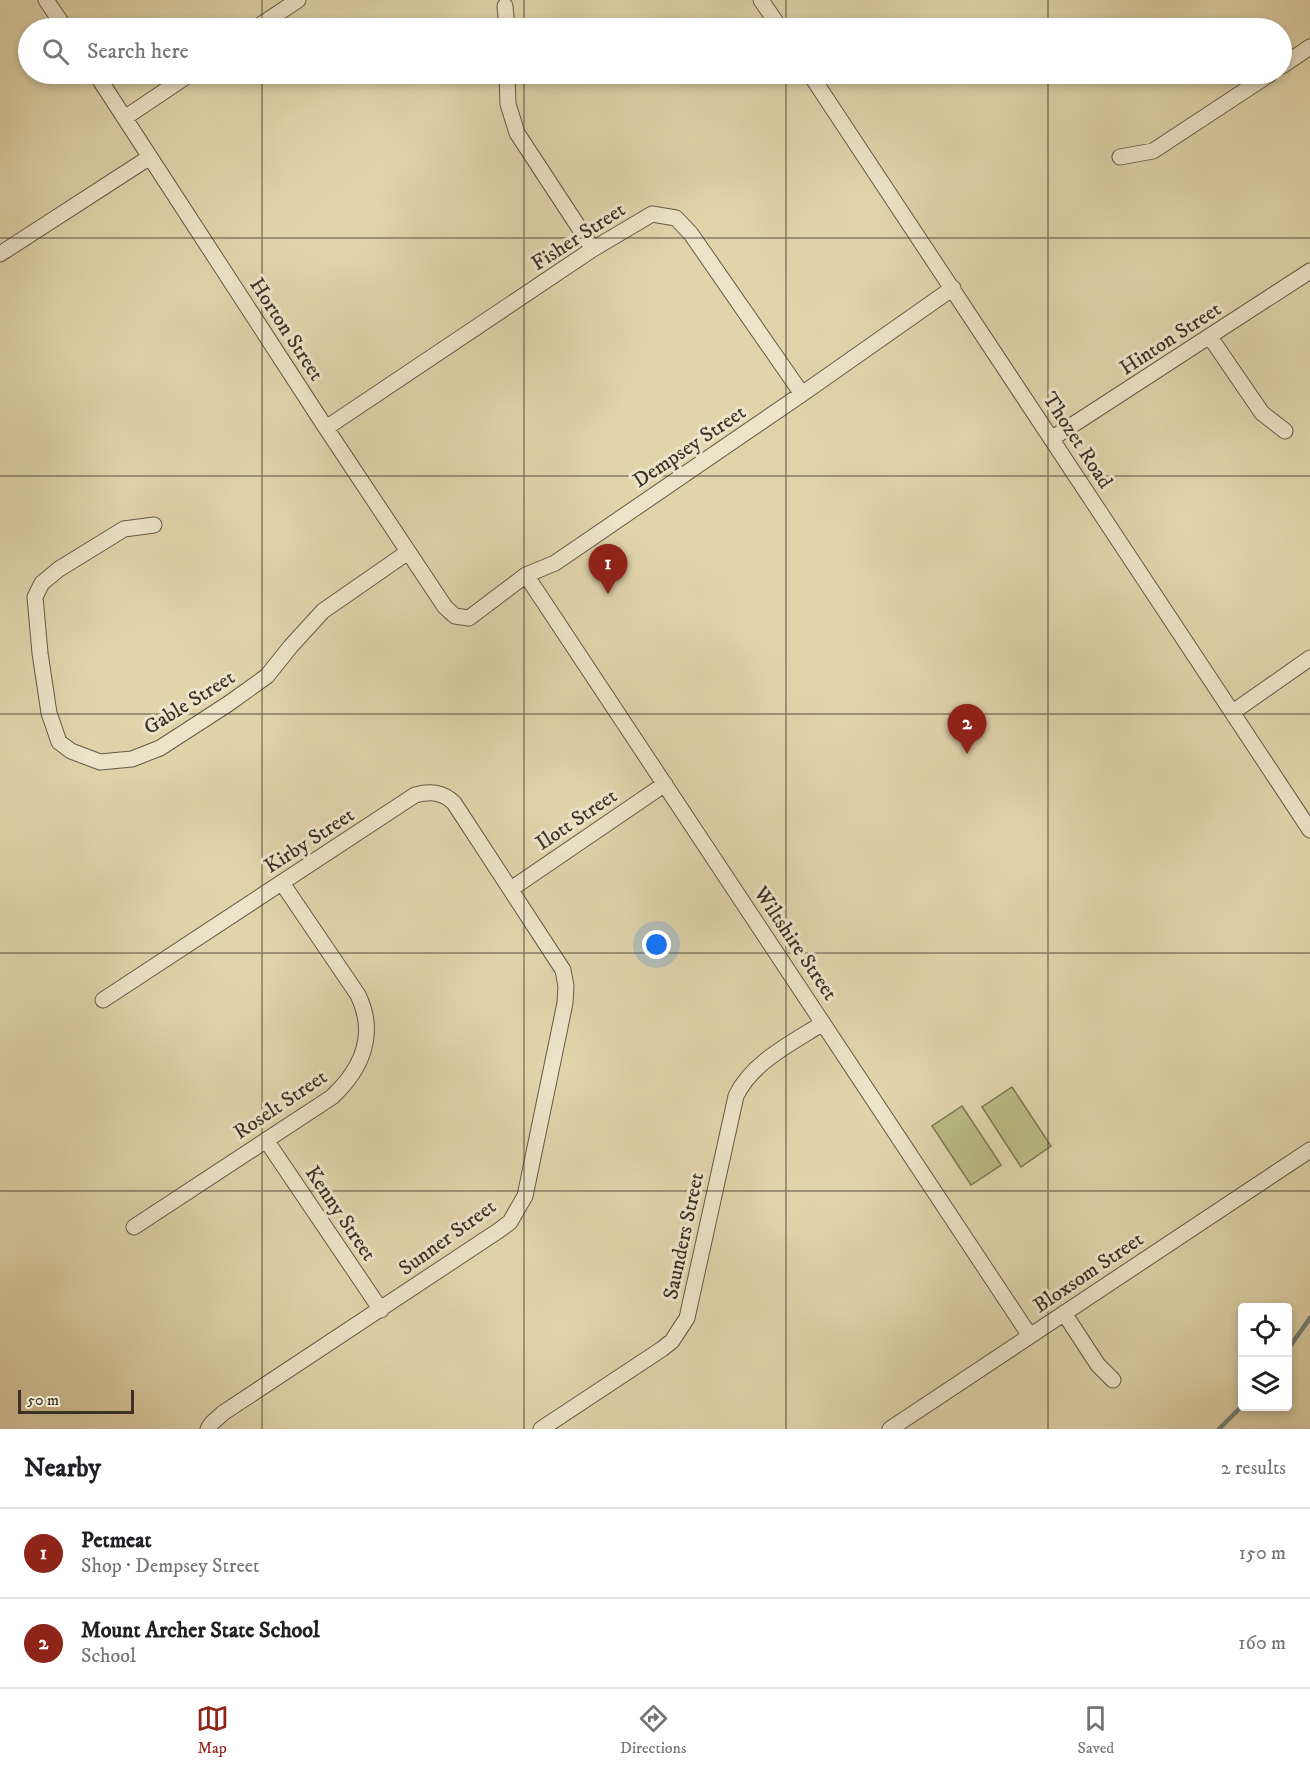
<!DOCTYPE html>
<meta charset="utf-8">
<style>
body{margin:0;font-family:"IM FELL DW Pica",serif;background:#f6f6f6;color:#202124}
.controls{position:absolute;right:18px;bottom:18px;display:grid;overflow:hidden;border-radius:6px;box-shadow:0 3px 9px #0003}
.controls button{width:54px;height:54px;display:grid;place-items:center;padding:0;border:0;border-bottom:2px solid #e0e0e0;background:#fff;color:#202124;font:30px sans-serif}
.scale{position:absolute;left:18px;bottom:15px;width:116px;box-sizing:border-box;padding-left:6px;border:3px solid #3b3126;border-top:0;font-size:16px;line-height:21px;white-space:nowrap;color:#3b3126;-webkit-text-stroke:4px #ece3c8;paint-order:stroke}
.you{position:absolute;left:657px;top:945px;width:21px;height:21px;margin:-15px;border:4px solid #fff;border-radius:50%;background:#1a73e8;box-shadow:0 0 0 9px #1a73e833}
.badge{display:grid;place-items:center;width:39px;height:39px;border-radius:50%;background:#8f2418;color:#fff;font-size:20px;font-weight:700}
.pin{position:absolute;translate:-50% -50px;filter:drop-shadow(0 2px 3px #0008)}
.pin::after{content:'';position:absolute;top:32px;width:21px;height:18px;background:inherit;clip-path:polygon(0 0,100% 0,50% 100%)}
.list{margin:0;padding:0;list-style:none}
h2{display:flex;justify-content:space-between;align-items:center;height:78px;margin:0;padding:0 24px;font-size:26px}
h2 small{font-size:20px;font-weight:400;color:#757577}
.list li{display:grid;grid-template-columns:39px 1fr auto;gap:18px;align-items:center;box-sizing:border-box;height:90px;padding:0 24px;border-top:2px solid #e0e0e0}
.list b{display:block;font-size:22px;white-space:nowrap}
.list p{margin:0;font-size:20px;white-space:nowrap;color:#757577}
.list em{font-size:20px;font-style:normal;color:#757577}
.icon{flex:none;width:33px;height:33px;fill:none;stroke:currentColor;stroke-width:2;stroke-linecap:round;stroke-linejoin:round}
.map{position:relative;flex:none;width:1310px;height:1429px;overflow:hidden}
.search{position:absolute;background:#fff;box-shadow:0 3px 9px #0003;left:18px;right:18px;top:18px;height:66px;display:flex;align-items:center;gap:15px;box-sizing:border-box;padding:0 21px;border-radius:33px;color:#757577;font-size:22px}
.sheet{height:258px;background:#fff}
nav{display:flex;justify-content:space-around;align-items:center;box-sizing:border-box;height:84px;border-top:2px solid #e0e0e0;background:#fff;font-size:16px;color:#757577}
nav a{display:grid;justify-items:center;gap:3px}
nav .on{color:#8f2418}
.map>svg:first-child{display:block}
.green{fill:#babb84;stroke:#7a7655;stroke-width:1.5}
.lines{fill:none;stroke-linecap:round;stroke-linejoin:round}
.stream{stroke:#73807b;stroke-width:4.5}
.minor-casing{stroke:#645a47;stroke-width:17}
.minor{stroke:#ece3c8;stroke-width:15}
.grid{fill:none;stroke:#3b3126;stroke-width:1.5;stroke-opacity:0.55}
.labels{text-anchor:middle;stroke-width:6;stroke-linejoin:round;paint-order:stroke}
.street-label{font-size:21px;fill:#3b3126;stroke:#ece3c8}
</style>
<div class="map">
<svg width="1310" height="1429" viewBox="0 0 1310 1429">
<rect width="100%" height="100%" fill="#e1d4ab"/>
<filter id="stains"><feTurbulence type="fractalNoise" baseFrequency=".00333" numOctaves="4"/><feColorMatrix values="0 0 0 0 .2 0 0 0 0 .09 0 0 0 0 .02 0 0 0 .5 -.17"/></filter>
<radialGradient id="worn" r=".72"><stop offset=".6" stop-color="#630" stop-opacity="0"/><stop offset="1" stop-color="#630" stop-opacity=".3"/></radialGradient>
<path class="green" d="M1012,1087L1051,1146L1021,1167L982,1107Z
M962,1106L1001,1165L971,1185L932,1126Z"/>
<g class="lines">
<path class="stream" d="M1288,1349L1310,1318
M1219,1429L1242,1406"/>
<defs>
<path id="minor" d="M46,0L65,28
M761,0L780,28
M505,6L507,28
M256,28L298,0
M1282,66L1310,47
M96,74L326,428L445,607L455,616L469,618L526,575L555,563L802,394L953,288
M507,74L508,104L517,133L593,249
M810,74L1310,830
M126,117L190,74
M1120,157L1153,151L1270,74
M0,254L150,157
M1210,337L1262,413L1285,431
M326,428L593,249L652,214L676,218L691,234L802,394
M1051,439L1310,271
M154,525L124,529L59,569L42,583L35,597L40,653L49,713L59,742L71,751L100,762L132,759L160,748L228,704L267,676L291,646L323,611L408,552
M526,575L1030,1336
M1233,712L1310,658
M511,889L665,784
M103,1000L415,795C431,791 443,792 454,803L563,970L566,986L565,1003L525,1196L510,1222L498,1231L223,1413L212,1423L208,1429
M266,1140L381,1310
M134,1227L332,1097C362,1069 377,1034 358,995L282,883
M1064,1313L1098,1365L1113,1380
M541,1429L662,1349L672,1341L687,1318L736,1096C752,1062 792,1043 823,1023
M890,1429L1310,1150"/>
</defs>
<use href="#minor" class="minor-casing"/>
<use href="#minor" class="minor"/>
</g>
<path class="grid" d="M262,0V28M524,0V28M786,0V28M1048,0V28M262,74V1429M524,74V1429M786,74V1429M1048,74V1429M0,238H1310M0,476H1310M0,714H1310M0,953H1310M0,1191H1310"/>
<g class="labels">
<g class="street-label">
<text transform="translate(578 236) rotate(-33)" y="7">Fisher Street</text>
<text transform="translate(287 329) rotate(57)" y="7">Horton Street</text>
<text transform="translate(1170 338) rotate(-33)" y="7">Hinton Street</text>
<text transform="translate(1078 440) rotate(57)" y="7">Thozet Road</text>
<text transform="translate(689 446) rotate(-34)" y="7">Dempsey Street</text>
<text transform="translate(189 702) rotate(-32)" y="7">Gable Street</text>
<text transform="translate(576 819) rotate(-34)" y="7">Ilott Street</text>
<text transform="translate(309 840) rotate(-33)" y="7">Kirby Street</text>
<text transform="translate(796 943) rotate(56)" y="7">Wiltshire Street</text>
<text transform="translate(280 1104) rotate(-34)" y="7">Roselt Street</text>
<text transform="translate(341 1213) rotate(56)" y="7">Kenny Street</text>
<text transform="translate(683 1236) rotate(-78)" y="7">Saunders Street</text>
<text transform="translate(447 1237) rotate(-36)" y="7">Sunner Street</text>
<text transform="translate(1088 1272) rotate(-34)" y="7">Bloxsom Street</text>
</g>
</g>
<rect width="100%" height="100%" filter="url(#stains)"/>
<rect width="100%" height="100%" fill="url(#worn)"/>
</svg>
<div class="controls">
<button><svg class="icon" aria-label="locate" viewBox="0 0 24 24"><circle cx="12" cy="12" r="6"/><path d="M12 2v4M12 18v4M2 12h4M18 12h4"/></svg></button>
<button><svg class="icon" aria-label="layers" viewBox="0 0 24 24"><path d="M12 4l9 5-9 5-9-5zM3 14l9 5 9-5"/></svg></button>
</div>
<div class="scale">50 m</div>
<div class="you"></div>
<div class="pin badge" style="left:608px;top:594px">1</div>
<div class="pin badge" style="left:967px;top:754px">2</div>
<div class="search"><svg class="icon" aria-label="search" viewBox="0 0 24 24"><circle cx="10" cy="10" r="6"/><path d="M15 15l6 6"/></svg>Search here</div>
</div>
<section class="sheet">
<h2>Nearby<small>2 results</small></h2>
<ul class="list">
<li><span class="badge">1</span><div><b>Petmeat</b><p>Shop · Dempsey Street</p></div><em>150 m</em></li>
<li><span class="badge">2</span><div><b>Mount Archer State School</b><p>School</p></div><em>160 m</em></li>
</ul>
</section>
<nav>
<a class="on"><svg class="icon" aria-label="map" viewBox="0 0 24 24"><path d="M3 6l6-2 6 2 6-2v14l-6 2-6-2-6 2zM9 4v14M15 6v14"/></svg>Map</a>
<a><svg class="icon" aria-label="directions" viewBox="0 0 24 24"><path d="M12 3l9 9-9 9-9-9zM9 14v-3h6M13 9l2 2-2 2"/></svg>Directions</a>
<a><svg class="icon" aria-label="saved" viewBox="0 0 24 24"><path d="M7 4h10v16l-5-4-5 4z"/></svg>Saved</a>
</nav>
